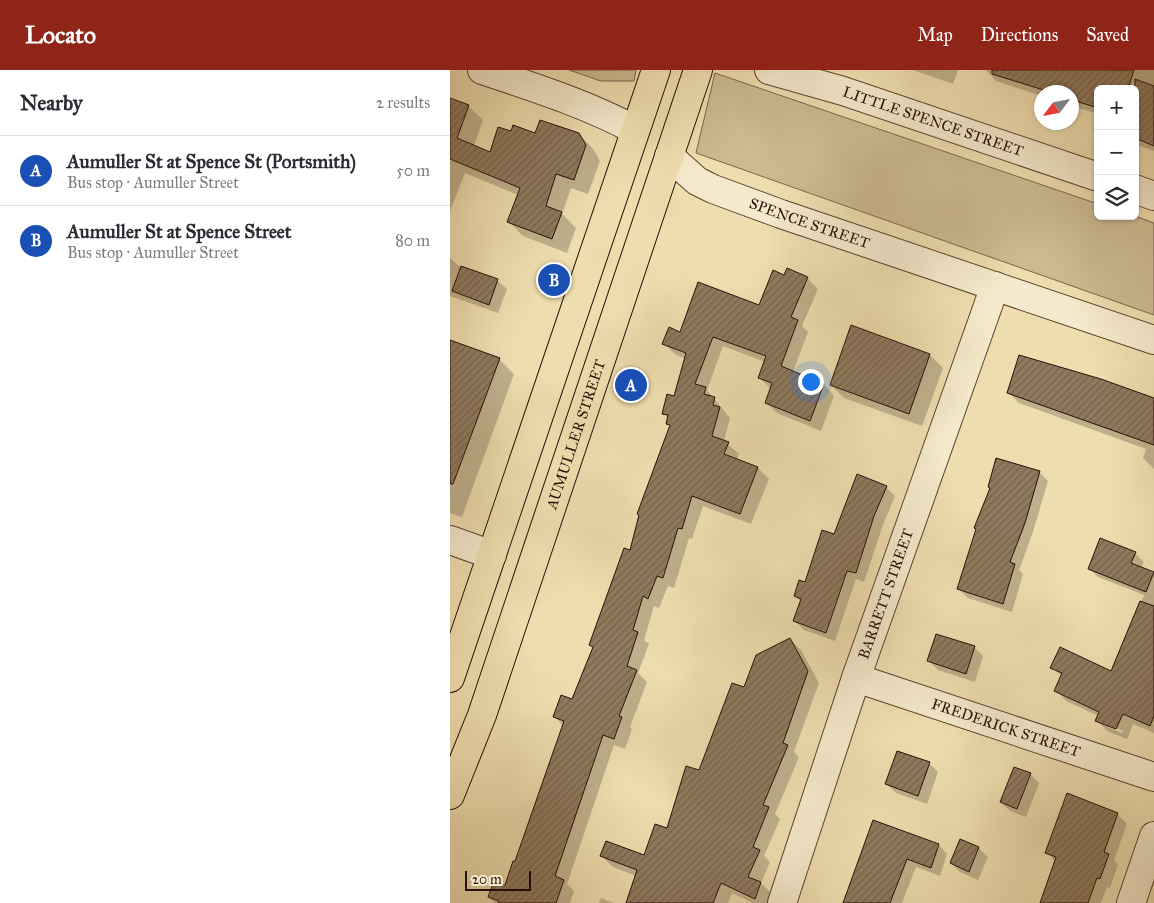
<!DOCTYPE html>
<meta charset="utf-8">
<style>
body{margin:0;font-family:"IM FELL Great Primer",serif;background:#f2f2f3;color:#2b2b33}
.controls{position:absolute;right:15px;top:15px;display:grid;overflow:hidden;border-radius:8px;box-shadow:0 1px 4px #0004}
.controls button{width:45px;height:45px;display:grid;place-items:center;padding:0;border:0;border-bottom:1px solid #e1e1e2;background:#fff;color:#2b2b33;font:25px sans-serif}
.compass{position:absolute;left:584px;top:15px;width:45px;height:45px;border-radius:50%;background:#fff;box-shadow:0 1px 4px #0004;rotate:238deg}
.scale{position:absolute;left:15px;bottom:12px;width:66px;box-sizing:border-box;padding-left:5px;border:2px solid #280f07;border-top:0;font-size:14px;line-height:18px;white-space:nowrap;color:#280f07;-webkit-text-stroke:4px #f4e9cb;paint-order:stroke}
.you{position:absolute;left:360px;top:311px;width:18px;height:18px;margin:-12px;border:4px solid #fff;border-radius:50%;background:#1a73e8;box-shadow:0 0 0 8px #1a73e833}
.badge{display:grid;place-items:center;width:32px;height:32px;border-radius:50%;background:#8f2418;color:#fff;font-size:16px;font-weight:700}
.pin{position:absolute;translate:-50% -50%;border:2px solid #fff;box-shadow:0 1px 5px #0006}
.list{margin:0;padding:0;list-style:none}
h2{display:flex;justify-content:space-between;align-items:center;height:65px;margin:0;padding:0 20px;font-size:21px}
h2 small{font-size:16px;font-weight:400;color:#7c7c81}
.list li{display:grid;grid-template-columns:32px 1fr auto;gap:15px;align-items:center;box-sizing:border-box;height:70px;padding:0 20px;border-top:1px solid #e1e1e2}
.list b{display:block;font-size:19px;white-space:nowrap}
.list p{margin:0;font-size:16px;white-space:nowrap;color:#7c7c81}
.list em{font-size:16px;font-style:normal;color:#7c7c81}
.icon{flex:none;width:28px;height:28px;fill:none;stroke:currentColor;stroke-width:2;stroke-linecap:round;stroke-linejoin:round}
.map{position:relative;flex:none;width:704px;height:833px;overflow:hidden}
header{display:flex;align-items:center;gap:30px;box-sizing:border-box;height:70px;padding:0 25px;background:#8f2418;color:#fff}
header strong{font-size:24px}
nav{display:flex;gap:28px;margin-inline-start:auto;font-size:18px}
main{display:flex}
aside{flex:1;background:#fff}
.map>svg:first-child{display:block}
.park{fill:#ccba92;stroke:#7a644c}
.shadow{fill:#0003;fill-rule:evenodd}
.building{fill:url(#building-hatch);stroke:#280f07}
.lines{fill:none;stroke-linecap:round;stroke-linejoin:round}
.minor-casing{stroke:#5a4231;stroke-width:30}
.major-casing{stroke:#280f07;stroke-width:30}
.minor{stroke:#f4e9cb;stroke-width:28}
.major{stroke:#eeddaf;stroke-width:28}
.labels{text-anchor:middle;stroke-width:4;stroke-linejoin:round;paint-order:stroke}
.street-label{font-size:15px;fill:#280f07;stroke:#f4e9cb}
</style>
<header>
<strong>Locato</strong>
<nav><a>Map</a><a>Directions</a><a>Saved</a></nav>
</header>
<main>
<aside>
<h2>Nearby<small>2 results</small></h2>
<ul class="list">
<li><span class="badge" style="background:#1a4fb4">A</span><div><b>Aumuller St at Spence St (Portsmith)</b><p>Bus stop · Aumuller Street</p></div><em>50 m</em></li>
<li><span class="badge" style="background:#1a4fb4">B</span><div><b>Aumuller St at Spence Street</b><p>Bus stop · Aumuller Street</p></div><em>80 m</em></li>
</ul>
</aside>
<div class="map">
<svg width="704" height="833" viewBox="0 0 704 833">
<defs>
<pattern id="building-hatch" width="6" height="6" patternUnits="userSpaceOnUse" patternTransform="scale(1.25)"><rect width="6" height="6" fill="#8f7a5e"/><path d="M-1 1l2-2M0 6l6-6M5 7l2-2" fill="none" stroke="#75624c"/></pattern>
</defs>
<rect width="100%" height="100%" fill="#eeddaf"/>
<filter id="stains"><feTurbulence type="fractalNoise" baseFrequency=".004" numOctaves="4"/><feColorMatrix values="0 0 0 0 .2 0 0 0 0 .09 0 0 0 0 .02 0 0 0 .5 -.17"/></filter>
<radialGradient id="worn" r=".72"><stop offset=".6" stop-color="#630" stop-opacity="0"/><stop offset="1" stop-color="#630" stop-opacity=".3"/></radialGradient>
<path class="park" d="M119,0H186L184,11H151Z
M265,3L648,134V146H685L704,153V245L246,83Z"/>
<path class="shadow" d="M463,0H508L503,14Z
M536,0H704V81L685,74V19H648V44L622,36V22H592V26L546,11Z
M0,29L18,36L33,50L24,76L40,83L62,63L129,64L144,80L150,91L138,124L121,118L112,144L126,158L117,183L73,166L58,151L68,125L15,103L0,141Z
M648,44V62L644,58Z
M0,188L9,196L48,211L57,219L48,243L0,226Z
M334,207L357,208L368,219L352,256L358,262L343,302L374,315L384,326L371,361L327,343L316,332L321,319L309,307L315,292L273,276L257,320L280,348L274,371L289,384L287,390L308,398L319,409L301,454L253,436L242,469L239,468L224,518L218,516L209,538L204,536L194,570L199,574L188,603L197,612L180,657L182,659L175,679L164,675L117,814L124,821L120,833H45L39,827L55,816L66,793L113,656L104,646L123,630L144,578L140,575L180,481L190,446L188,444L221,357L217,353L219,349L213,343L224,328L235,289L225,284L214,274L230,263L309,237Z
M0,271L49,289L64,304L12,447L0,443Z
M480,285L493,298L472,356L394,328L381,315Z
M558,322L704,356V399L693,388L696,379L569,333Z
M589,402L598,411L583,462L569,500L573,504L562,542L518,528L509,519L541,418Z
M436,417L445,426L433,455L414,512L406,509L385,571L354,560L345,551L351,532L345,526L356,514L385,466Z
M685,483L694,492L691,498L704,503V663L683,654L677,669L657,661L647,650L649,646L616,631L606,620L612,607L602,597L662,603L694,525L648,507L639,498ZM658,654L673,661L672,663L658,657Z
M340,569L351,580L369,613L344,682L349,687L325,744L330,749L314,786L320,792L311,813L322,824L318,833H303L282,823L278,833H177L186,806L163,797L152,786L194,787L217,759L295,619Z
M524,577L533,586L525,612L488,600L479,591Z
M479,693L488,702L477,734L446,723L437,714Z
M580,704L589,713L576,747L560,741L551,732Z
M667,744L677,754L664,790L668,794L660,818L657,817L651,833H591L606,792L597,783Z
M423,752L489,775L497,784L490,806L466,797L452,833H394Z
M511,771L529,778L538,787L528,810L510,802L501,793Z
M151,828L164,833H149Z"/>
<path class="building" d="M542,0H684L678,19H648V38L622,30V22H600L542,4Z
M685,9L704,16V76L685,68Z
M0,28L19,35L7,68L40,82L48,57L61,61L63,55L85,63L90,50L129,63L136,75L124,110L106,104L96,136L112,142L102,169L57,152L70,118L0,89Z
M11,196L48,209L39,235L2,221Z
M337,198L358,207L341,247L348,250L331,296L374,314L360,351L315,333L322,313L308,308L316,286L263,267L245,314L256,317L254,324L265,327L263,335L270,337L262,366L279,372L274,384L308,397L290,444L242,426L232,459L228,458L213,508L207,506L198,529L193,526L183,560L188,562L177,596L187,600L169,646L172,647L164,669L153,665L105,806L114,810L106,833H48L49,831L38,827L44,811L55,815L63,791H65L114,651L103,647L111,625L122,629L143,577L139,575L174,478L180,480L189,445L187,444L220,355L216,354L218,345L212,344L217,324L224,326L236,283L212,274L219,257L230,262L248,212L309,235L323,200L334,205Z
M401,255L480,284L459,344L380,315Z
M0,270L50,288L3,414H0Z
M569,285L651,309L704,328V375L557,323Z
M546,388L590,401L575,453L560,492L565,494L553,534L507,519L526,459L524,458L540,418L538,417Z
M407,404L437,416L424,446L406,503L397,501L376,563L343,551L351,529L344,526L349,510L355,512L372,460L384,464Z
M650,468L686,482L681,493L704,502L696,522L638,499Z
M690,531L704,536V646L700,656L673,644L666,659L645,651L649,642L604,621L612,603L600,598L610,577L661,601Z
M486,564L525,576L516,604L477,591Z
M340,568L358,601L333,673L338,675L313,735L319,737L303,777L310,780L298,807L311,812L305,829L271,813L263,833H176L187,800L150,786L156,771L194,785L205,754L217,758L236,696L249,700L282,613L294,617L306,585Z
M447,681L480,692L468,726L435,714Z
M564,697L581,703L567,739L550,732Z
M617,723L668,743L654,782L659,784L650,809L647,808L638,833H590L606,787L595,783Z
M423,750L489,774L481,798L457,789L440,833H393Z
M510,769L529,777L519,802L500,793Z"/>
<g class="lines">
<defs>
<g id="minor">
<path d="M32,0C83,17 137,34 185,60"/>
<path id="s1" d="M319,0L393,21L648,107"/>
<path id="s2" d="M219,86L247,111L263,119L331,144L704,270"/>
<path d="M685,119L704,126"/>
<path d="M0,470L42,485"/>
<path id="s3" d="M406,608L704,707"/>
<path id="s4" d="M332,833L406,608L545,216"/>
<path d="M681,833L704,766"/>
</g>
<g id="major">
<path d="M0,608L206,0"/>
<path id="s5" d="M0,725L32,645L248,0"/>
</g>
</defs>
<use href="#minor" class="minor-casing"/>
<use href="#major" class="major-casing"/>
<use href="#minor" class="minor"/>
<use href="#major" class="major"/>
</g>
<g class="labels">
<g class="street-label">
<text dy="5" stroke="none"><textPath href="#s1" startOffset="172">LITTLE SPENCE STREET</textPath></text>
<text dy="5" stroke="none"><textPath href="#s2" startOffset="158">SPENCE STREET</textPath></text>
<text dy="5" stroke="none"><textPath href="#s5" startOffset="382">AUMULLER STREET</textPath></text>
<text dy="5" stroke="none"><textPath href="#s4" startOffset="326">BARRETT STREET</textPath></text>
<text dy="5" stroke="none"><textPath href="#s3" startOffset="158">FREDERICK STREET</textPath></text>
</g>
</g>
<rect width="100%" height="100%" filter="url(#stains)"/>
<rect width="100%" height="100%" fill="url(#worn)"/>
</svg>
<div class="controls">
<button>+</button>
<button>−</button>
<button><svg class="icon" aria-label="layers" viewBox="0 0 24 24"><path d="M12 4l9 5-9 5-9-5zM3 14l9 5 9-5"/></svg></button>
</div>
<svg class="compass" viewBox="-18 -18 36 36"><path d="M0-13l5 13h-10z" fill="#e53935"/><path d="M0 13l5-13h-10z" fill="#7c7c81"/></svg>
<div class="scale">20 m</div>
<div class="you"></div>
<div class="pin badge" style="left:181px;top:315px;background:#1a4fb4">A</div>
<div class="pin badge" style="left:104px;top:210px;background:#1a4fb4">B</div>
</div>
</main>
